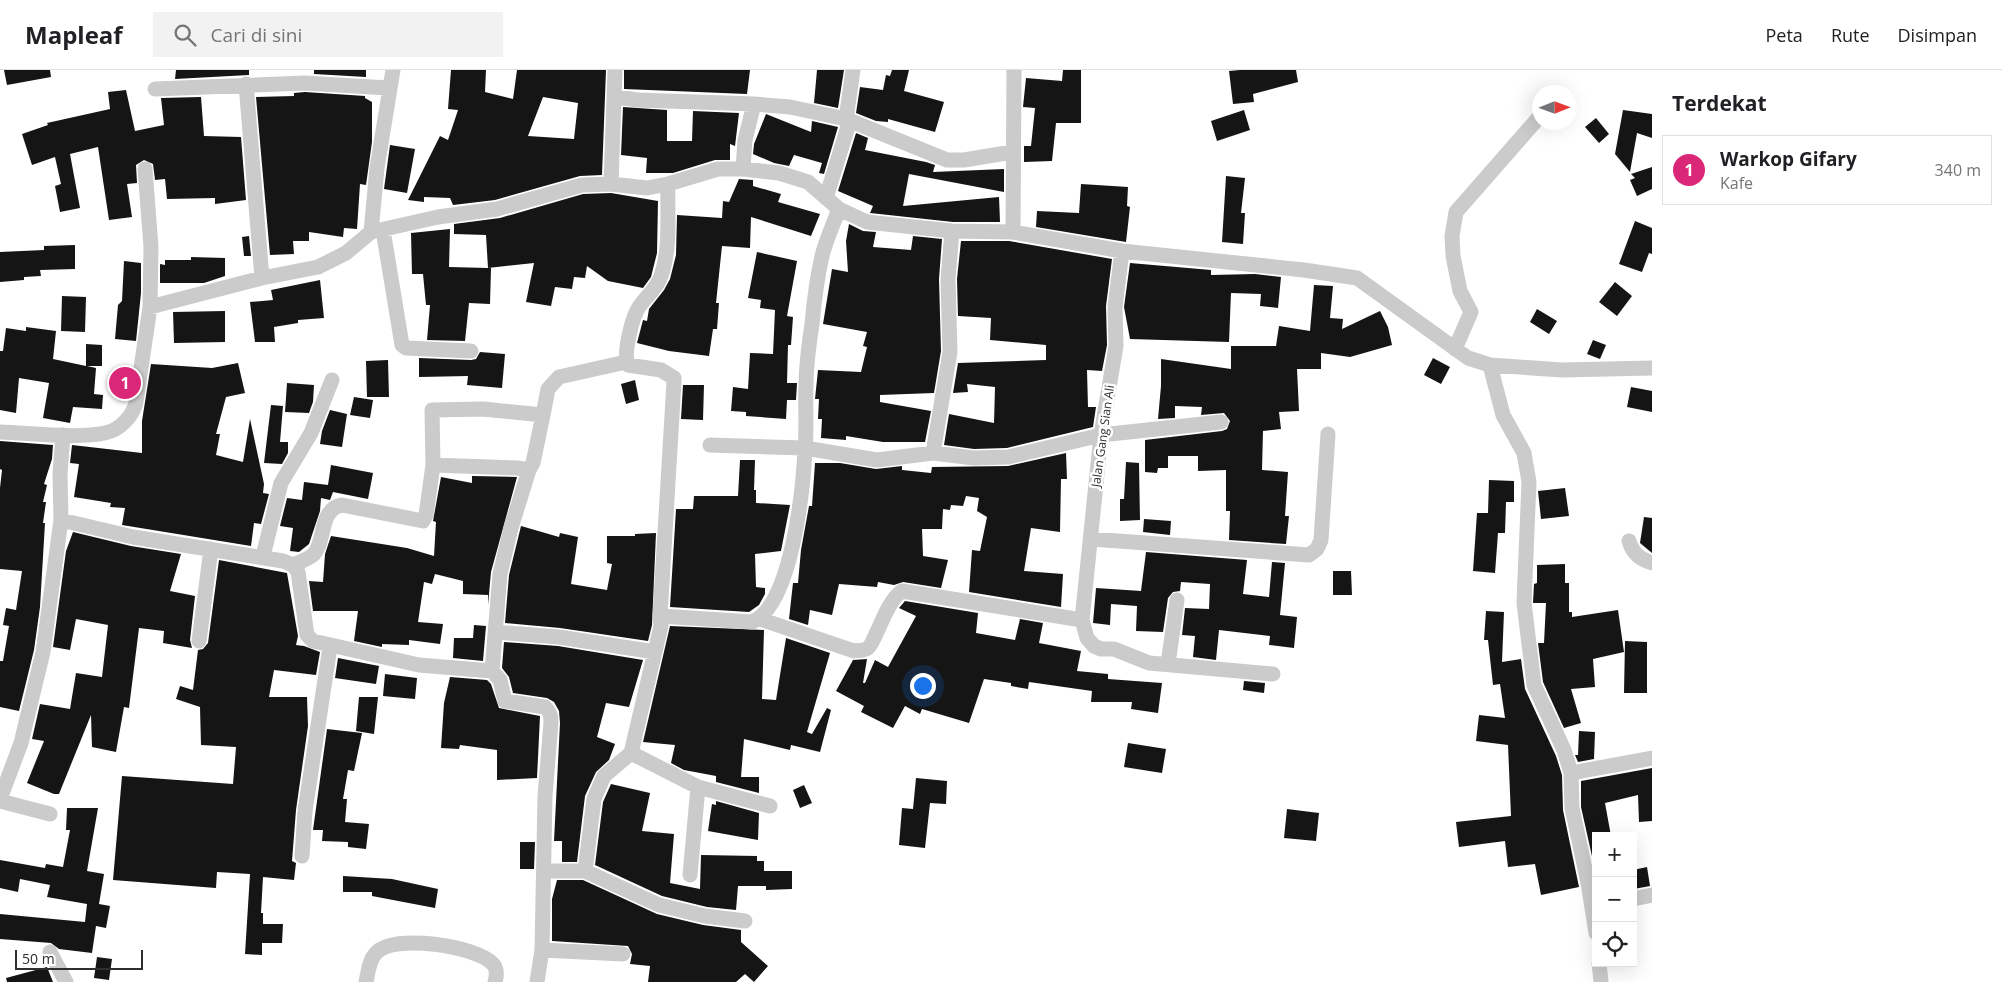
<!DOCTYPE html>
<html lang="id">
<meta charset="utf-8">
<style>
body{margin:0;font-family:"Open Sans",sans-serif;background:#f2f2f2;color:#202124}
.controls{position:absolute;right:15px;bottom:15px;display:grid;overflow:hidden;border-radius:0px;box-shadow:0 5px 20px #0002}
.controls button{width:45px;height:45px;display:grid;place-items:center;padding:0;border:0;border-bottom:1px solid #e0e0e0;background:#fff;color:#202124;font:25px sans-serif}
.compass{position:absolute;left:1532px;top:15px;width:45px;height:45px;border-radius:50%;background:#fff;box-shadow:0 5px 20px #0002;rotate:89deg}
.scale{position:absolute;left:15px;bottom:12px;width:128px;box-sizing:border-box;padding-left:5px;border:2px solid #2e2e2e;border-top:0;font-size:14px;line-height:18px;white-space:nowrap;color:#2e2e2e;-webkit-text-stroke:4px #fff;paint-order:stroke}
.you{position:absolute;left:922px;top:615px;width:18px;height:18px;margin:-12px;border:4px solid #fff;border-radius:50%;background:#1a73e8;box-shadow:0 0 0 8px #1a73e833}
.badge{display:grid;place-items:center;width:32px;height:32px;border-radius:50%;background:#db2777;color:#fff;font-size:16px;font-weight:700}
.pin{position:absolute;translate:-50% -50%;border:2px solid #fff;box-shadow:0 1px 5px #0006}
.list{margin:0;padding:0;list-style:none}
h2{display:flex;justify-content:space-between;align-items:center;height:65px;margin:0;padding:0 20px;font-size:21px}
h2 small{font-size:16px;font-weight:400;color:#757577}
.list li{display:grid;grid-template-columns:32px 1fr auto;gap:15px;align-items:center;box-sizing:border-box;height:70px;margin:0 10px 10px;padding:0 10px;border:1px solid #e0e0e0;border-radius:0px}
.list b{display:block;font-size:19px;white-space:nowrap}
.list p{margin:0;font-size:16px;white-space:nowrap;color:#757577}
.list em{font-size:16px;font-style:normal;color:#757577}
.icon{flex:none;width:28px;height:28px;fill:none;stroke:currentColor;stroke-width:2;stroke-linecap:round;stroke-linejoin:round}
.map{position:relative;flex:none;width:1652px;height:912px;overflow:hidden}
header{display:flex;align-items:center;gap:30px;box-sizing:border-box;height:70px;padding:0 25px;background:#fff;border-bottom:1px solid #e0e0e0}
header strong{font-size:24px}
nav{display:flex;gap:28px;margin-inline-start:auto;font-size:18px}
.search{width:350px;height:45px;background:#f2f2f2;display:flex;align-items:center;gap:12px;box-sizing:border-box;padding:0 18px;border-radius:0px;color:#757577;font-size:19px}
main{display:flex}
aside{flex:1;background:#fff}
.map>svg:first-child{display:block}
.building{fill:#151515;fill-rule:evenodd}
.lines{fill:none;stroke-linecap:round;stroke-linejoin:round}
.street{stroke:#cbcbcb;stroke-width:15}
.labels{text-anchor:middle;stroke-width:5;stroke-linejoin:round;paint-order:stroke}
.street-label{font-size:12px;fill:#2e2e2e;stroke:#fff}
</style>
<header>
<strong>Mapleaf</strong>
<div class="search"><svg class="icon" aria-label="search" viewBox="0 0 24 24"><circle cx="10" cy="10" r="6"/><path d="M15 15l6 6"/></svg>Cari di sini</div>
<nav><a>Peta</a><a>Rute</a><a>Disimpan</a></nav>
</header>
<main>
<div class="map">
<svg width="1652" height="912" viewBox="0 0 1652 912">
<rect width="100%" height="100%" fill="#fff"/>
<path class="building" d="M4,0H50L51,7L7,15Z
M176,0H249V5L175,9Z
M314,0H366V7L314,4Z
M451,0H486L485,22L513,29L517,0H606L602,105L580,106L495,130L453,135L450,128L424,127V132L408,130L440,66L448,70L458,40L448,39ZM543,27L578,33L574,69L528,66Z
M624,0H750L747,24L624,19Z
M817,0H844L838,38L814,33Z
M892,0H909L904,21L944,32L935,62L888,49V52L876,51L856,43L860,17L883,20L886,5L890,6Z
M1063,0H1081V53H1056L1052,91L1024,92V76H1031L1035,38L1023,37L1026,8L1062,11Z
M1240,0H1296L1298,12L1253,24L1254,32L1233,34L1229,1Z
M126,20L135,61L164,55L161,28L201,27L204,66L241,67L246,130L215,134V128L167,129L165,109L155,110L153,94L144,90L136,95L137,113L127,114L132,147L109,150L98,77L70,84L80,138L60,142L55,116L61,114L55,87L32,95L22,64L48,55L47,53L110,39L108,22Z
M305,22L365,26V28L372,32V72L366,115L360,114L357,159L344,158L343,167L309,162V171H293L294,184L270,185L256,27L294,26V23Z
M623,37L667,40V71H692L693,41L739,43L735,76L730,74V90H715L673,103H646L647,88L621,85Z
M1244,40L1250,60L1217,71L1211,51Z
M1623,40L1652,44V68L1637,63L1630,102L1615,84Z
M766,44L811,62L812,51L838,57L824,104L819,103L822,93L794,85L789,96L774,93L753,84L754,74Z
M1596,48L1609,64L1599,73L1585,57Z
M856,63L868,68L865,80L926,92L935,95L933,102L1004,99V122L909,104L903,136L999,127L1000,152H953L870,143L873,136L838,121Z
M390,75L415,79L407,123L384,119Z
M1652,97V119L1637,126L1630,110L1635,108L1631,104Z
M1226,106L1245,108L1241,143H1245L1243,174L1222,172Z
M739,109L753,110V116L781,124L778,132L820,144L811,166L751,147L750,178L722,176L716,233H719L717,259H713L709,286L669,281L637,273L643,250L647,251L649,239L664,220L670,209L676,185L677,145L722,148L723,131L729,132Z
M1081,114L1128,117L1127,136L1130,137L1126,172L1036,157L1037,141L1079,143Z
M611,123L658,131L657,183L651,207L643,218L608,211L587,196L585,208L574,207L572,219L555,217L551,236L526,232L534,193L488,198H491L490,234L469,233L465,271L427,270L430,235H426L423,204H412L411,163L450,159L449,197L488,198L486,165L454,164V154L500,148L583,124Z
M1635,151L1652,158V184L1649,183L1642,202L1619,194Z
M849,154L863,161L876,162L873,177L911,180L913,166L942,169L939,209L941,281L934,323L880,325V332L931,341L925,372H883L846,366V370L821,368L822,349H818L819,329H815L818,300L861,302L867,277L863,276L867,262L823,254L832,199L848,202L846,171Z
M249,166L251,186H244L242,167Z
M961,171H1009L1112,189L1106,236L1107,275L1102,301L1087,300L1088,337H1096L1093,357L1007,378L974,379L944,375L949,344L994,353L995,317L967,314L968,322L953,323L958,293L1046,290V275L990,270L991,248L958,246L957,209Z
M75,175V199L40,200L41,206L24,207V210L0,212V182L44,180V176Z
M757,182L797,191L787,246L793,247L791,275H788L787,313H797L796,330H787L786,349L746,346V342L731,341L733,317L748,319L750,283L773,284L775,240L760,238L761,230L748,228Z
M191,187L225,188V206L204,213H160V194L165,195V190H191Z
M124,191L141,193V223L136,271L115,269L118,235L122,231Z
M1130,193L1211,200V205L1255,204L1281,207L1278,238L1260,236L1261,224L1231,223L1229,272L1130,269L1124,237Z
M320,210L324,248L298,250V253L274,257L275,272H255L250,232L273,230L271,220Z
M1615,212L1632,226L1617,246L1599,232Z
M1314,215L1333,216L1330,248L1343,249L1342,259L1380,241L1388,257L1392,275L1350,287L1321,283V299H1297L1299,341L1279,342L1281,359L1263,361L1262,400L1288,402L1285,446H1289L1286,474L1229,470L1230,441H1226V400L1198,401V386H1168V398H1158L1157,403L1145,402V370L1222,361L1227,359L1230,351L1224,343L1201,345L1202,337L1175,336V348L1158,349L1161,316V289L1231,299V276H1276L1279,256L1310,261Z
M62,226L86,227L85,262L61,261Z
M1537,239L1557,251L1549,264L1530,252Z
M225,241V272L174,273L173,242Z
M26,257L56,261L53,289L86,296V274L102,275V296H87L96,298L94,324L103,325L102,339L73,337L70,353L43,348L49,313L19,308L16,343L0,340V281H3L6,258L26,261Z
M1593,270L1606,275L1600,289L1587,284Z
M480,282L505,284L502,318L467,315L468,306L419,307V288L471,290L476,289Z
M1433,288L1450,297L1441,314L1424,305Z
M388,290L389,327H367L366,291Z
M238,293L245,323L226,327L216,364H220L216,385L243,392L250,349L264,414L263,423L269,424L261,454L254,453L251,476L122,455L125,438L110,437L111,433L74,427L79,394L70,393L72,375L142,383V351L151,294L212,298Z
M635,310L639,330L626,334L621,314Z
M287,313L314,315L313,332L309,343L285,342Z
M683,315H704L703,350L681,349Z
M1631,317L1652,321V342L1627,337Z
M354,327L373,330L370,348L350,345Z
M271,335L283,336L280,372H288V383L282,394L264,393Z
M330,340L347,344L342,377L320,374L322,361Z
M0,371L53,375L52,389L44,414L47,415L43,432H46L43,453H45L40,537L34,580L19,641L0,637V591H3L9,556L3,555L6,538L16,540L22,501L0,499V418L2,400L0,399Z
M1066,383L1067,409H1061L1060,462L1031,458L1024,501L1063,504L1061,537L969,522L972,480L980,481L987,447L977,441L979,428L966,426L963,436L951,435L950,440L943,439L942,459H922L923,486L948,490L941,518L903,512L894,515L878,512L877,517L839,514L832,545L810,540L808,555L789,549L793,513H798L801,480L809,436H812L815,393H840L876,399L902,396V400L931,403L932,397L1008,396Z
M740,390H755L754,420H756V433L790,435L781,481L755,484L756,517L765,518V524L759,535L749,542L670,537L676,439H693L694,426H738Z
M1126,392L1139,393L1140,450L1120,451V429H1124Z
M331,395L373,403L368,429L333,422L330,430L321,428L320,441L309,474L299,482L290,481L293,458L280,456L287,428L302,430L304,412L328,415Z
M472,406L517,407L491,502L488,535V525L463,524V511L435,504L432,514L424,512L418,552L443,554L440,574L409,570V575L382,574V577L354,571L358,541H313L309,511L323,512L325,484L331,466L407,478L434,486L436,452L433,451L441,407L472,413Z
M1489,410L1514,411V432H1506L1505,463H1498L1495,503L1473,501L1477,443H1488Z
M1565,418L1569,446L1541,449L1538,421Z
M1644,447L1652,448V483L1640,473Z
M1144,449L1171,451L1170,465L1143,462Z
M521,456L559,467L560,463L578,467L571,514L607,520L612,494L607,493V466H635V464L656,463L652,555L648,571L560,558L505,553L509,505Z
M73,462L131,476L181,484L170,521L195,526L190,570L192,578L163,573L164,561L139,558L129,638L124,637L116,682L92,677L91,645L59,724H54L27,713L44,671L32,669L40,634L70,639L76,603L102,607L108,555L76,549L70,580L53,577L66,481Z
M1146,482L1247,490L1243,524L1269,527L1272,492L1285,493L1280,545L1297,547L1294,578L1269,575L1270,566L1219,560L1216,590L1193,587L1195,566L1182,565L1185,538L1209,539L1210,514L1181,512L1180,521L1173,522L1168,528L1163,562L1136,561L1137,536L1111,534L1110,555L1093,553L1096,518L1141,521Z
M219,490L287,503L298,566L296,575L304,576L320,582L316,605L274,600L269,627H307L308,656L296,740L292,791L296,793L294,810L263,807L261,843H263V854H283L282,873H262V885L245,884L250,804L217,802L216,818L113,810L122,706L233,714L236,677L201,675L200,637L176,629L180,616L193,620L198,580L203,579L208,573Z
M1565,494V513H1569V542H1572V547L1618,540L1624,582L1593,589L1595,617L1571,619L1581,653L1564,658L1543,612L1538,573H1544L1546,533H1533L1534,514L1537,513V495Z
M1333,501H1351L1352,525H1333Z
M905,531L978,543L976,563L1015,570L1020,549L1043,553L1039,573L1081,581L1077,601L1108,604V609L1162,613L1158,643L1131,639L1132,632H1091L1092,621L1029,612L1028,619L1011,616V613L984,609L969,653L922,639L920,644L905,636L893,658L861,642L864,636L836,621L853,590L867,589L863,613H865L875,590L888,597L916,546L899,538Z
M1486,541L1504,542L1502,592L1521,589L1525,619L1556,686L1562,705L1563,740L1579,817L1541,825L1535,794L1508,797L1505,771L1459,777L1456,752L1511,746L1508,675L1476,671L1479,645L1505,648L1500,614L1493,615L1488,570H1484Z
M474,555L486,556L483,591L453,588L454,568H473Z
M670,556L764,560L762,629L776,630L786,568L830,583L807,662L812,664L827,638L831,640L820,682L791,675L790,680L744,669L741,707H759V723L716,712V706L684,700L671,693L675,675L643,672Z
M1625,571L1647,572V623H1624Z
M504,572L558,576L643,590L629,637L606,633L597,667L615,674L609,690L596,702L585,726L577,792H562V771H554L560,653L559,641L554,632L547,628L513,623L509,607L502,598Z
M338,588L379,596L376,614L335,608Z
M385,604L417,608L415,629L383,626Z
M450,607L487,610L491,614L499,638L540,646L537,708L497,710V680L460,675L459,679L441,678L444,633Z
M1244,611L1265,613L1264,623L1243,620Z
M359,627H378L374,664L356,661Z
M327,659L362,663L354,701L348,700L343,729H347L345,752L369,754L366,779L348,777V772L322,771L323,760H313Z
M1579,661L1595,662L1594,689L1578,692L1575,685H1578Z
M1128,673L1166,679L1162,703L1124,697Z
M1652,698V751L1639,752L1638,725L1605,733L1611,766H1596V804L1581,737V711Z
M916,708L947,711L946,734L930,733L925,778L899,775L902,738L913,739Z
M611,714L650,723L642,761L674,764L670,813L700,819L701,785L757,786V791H764V801H792V819L766,820V816H738L736,840L707,837L662,826L595,795L603,732Z
M804,715L812,733L800,738L793,720Z
M716,731L759,743L758,770L708,761L712,734L716,735Z
M67,738H98L87,801L104,804L99,834L110,836L106,858L96,856L92,883L59,879L51,873L0,869V844L85,852L87,834L47,827L50,815L20,809L18,822L0,818V790L45,798L46,794L63,797L70,760H66Z
M1287,739L1319,743L1316,771L1284,768Z
M520,772H535L534,799H520Z
M1647,797L1650,816L1634,819L1633,800Z
M343,806L392,809L438,819L435,838L372,826V822H343Z
M557,810H583L657,844L703,855L741,860V872L768,896L754,912L745,904L736,912H648L650,896L630,894L632,884L628,876L552,871V829Z
M97,887L112,889L109,910L94,908Z
M47,897L53,912H7L6,908Z"/>
<g class="lines">
<path class="street" d="M853,0L846,49L947,90H964L1012,82
M246,14L262,208
M155,19L305,13L388,18
M616,27L638,30L754,34L745,70L743,99
M754,34L790,37L846,49
M145,99L151,177L150,237
M611,114L615,0
M826,128L850,50
M383,160L402,275L406,278L471,281
M371,162L377,98L393,0
M1013,162L1014,0
M1122,181L1115,237L1116,276L1101,365L1082,550L1087,568L1094,576L1101,579H1114L1149,593L1273,604
M1455,279L1471,242L1460,221L1453,186L1452,166L1456,142L1540,46
M1490,295L1503,345L1524,383L1529,412L1524,533L1534,615L1564,680L1571,703L1572,738L1588,813L1596,863
M543,345L548,319L559,307L626,292
M0,362C31,363 75,369 105,363C120,360 133,346 136,332L150,237L262,208L318,197L346,183L371,162L438,147L497,139L582,115L611,114L647,118L668,114L718,99H743L779,103L808,112L839,139L867,152L952,161L1013,162L1122,181L1304,200L1357,208L1468,288L1490,295L1562,300L1652,298
M710,375L805,378L877,390L933,383L974,388L1008,387L1101,365L1221,352
M933,383L950,282L948,209L952,161
M433,395L432,340L483,339L543,345L533,393L529,400
M61,450L133,467L283,491L293,495L298,502L307,565L313,571L419,595L492,601L500,610L505,631L545,637C550,642 551,645 551,652L545,726L542,880L537,912
M1091,469L1309,485L1317,479L1321,470L1328,364
M1629,471C1633,484 1640,489 1652,493
M263,486L281,413L311,363L332,310
M293,495C299,492 309,489 314,484C326,470 319,439 342,435L423,451L426,445L433,395L517,398L529,400L511,458L500,504L492,601
M660,546L674,312V308L661,300L628,295C623,284 632,247 639,237C646,226 657,219 661,206C671,178 667,144 668,114
M760,549L854,581C857,580 863,581 866,579C875,576 885,532 902,521L1082,550
M496,562L559,567L655,582
M199,571L211,479
M1168,594L1177,530
M631,683L698,717L770,736
M1571,703L1652,688
M0,729L21,673L43,582L61,450L60,404L63,365
M0,731L50,744
M302,786L305,741L330,577
M544,801H585
M690,805L698,717
M1633,829L1652,825
M745,851L705,846L659,835L585,801L594,729L604,706L631,683L661,556L660,546L752,552C792,535 803,419 805,380C807,358 805,336 806,315C806,295 809,274 812,254C814,232 817,208 822,186C826,170 833,155 839,139
M542,880L623,884
M50,882L66,912
M1599,893L1601,912
M366,912C368,903 369,890 376,883C393,863 477,876 493,894C497,898 497,906 495,912"/>
</g>
<g class="labels">
<g class="street-label">
<text transform="translate(1103 366) rotate(-82)" y="4">Jalan Gang Sian Ali</text>
</g>
</g>
</svg>
<div class="controls">
<button>+</button>
<button>−</button>
<button><svg class="icon" aria-label="locate" viewBox="0 0 24 24"><circle cx="12" cy="12" r="6"/><path d="M12 2v4M12 18v4M2 12h4M18 12h4"/></svg></button>
</div>
<svg class="compass" viewBox="-18 -18 36 36"><path d="M0-13l5 13h-10z" fill="#e53935"/><path d="M0 13l5-13h-10z" fill="#757577"/></svg>
<div class="scale">50 m</div>
<div class="you"></div>
<div class="pin badge" style="left:125px;top:313px">1</div>
</div>
<aside>
<h2>Terdekat<small></small></h2>
<ul class="list">
<li><span class="badge">1</span><div><b>Warkop Gifary</b><p>Kafe</p></div><em>340 m</em></li>
</ul>
</aside>
</main>
